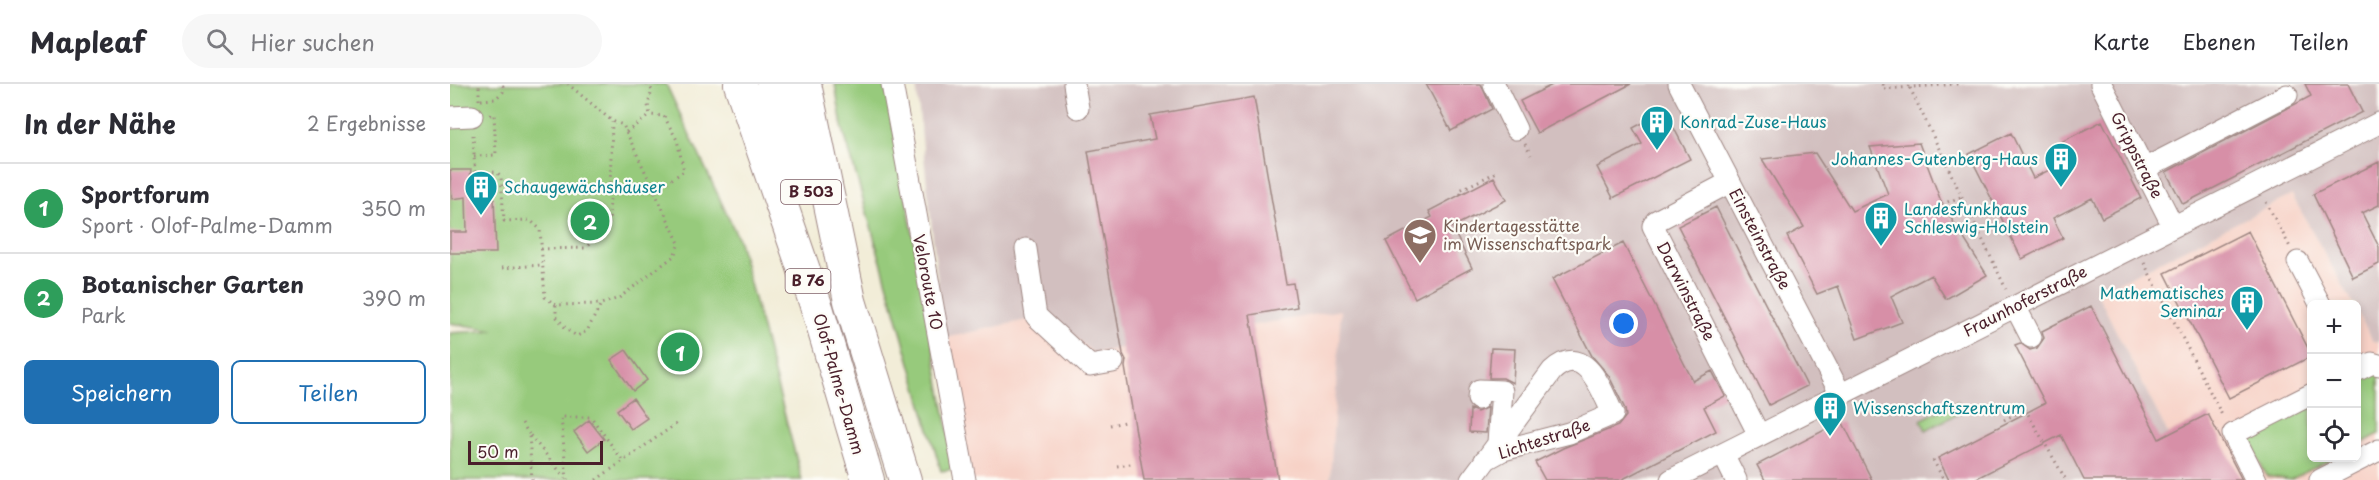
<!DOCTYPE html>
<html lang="de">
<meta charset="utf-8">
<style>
body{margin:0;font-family:"Playpen Sans",sans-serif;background:#f7f7f7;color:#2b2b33}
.controls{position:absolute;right:18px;bottom:18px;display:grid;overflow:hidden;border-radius:9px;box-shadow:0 3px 9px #0003}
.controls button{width:54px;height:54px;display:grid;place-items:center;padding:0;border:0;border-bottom:2px solid #e1e1e2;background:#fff;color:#2b2b33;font:30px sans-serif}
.scale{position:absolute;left:18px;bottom:15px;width:135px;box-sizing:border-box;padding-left:6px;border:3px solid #4a1f2b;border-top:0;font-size:16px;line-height:21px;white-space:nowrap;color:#4a1f2b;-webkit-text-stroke:4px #fdfcf7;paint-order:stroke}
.you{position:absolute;left:1174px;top:240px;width:21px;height:21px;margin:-15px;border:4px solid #fff;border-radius:50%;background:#1a73e8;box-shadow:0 0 0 9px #1a73e833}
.badge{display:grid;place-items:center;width:39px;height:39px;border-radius:50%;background:#1f6fb2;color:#fff;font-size:20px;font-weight:700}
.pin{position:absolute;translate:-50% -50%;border:3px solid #fff;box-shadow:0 2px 6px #0006}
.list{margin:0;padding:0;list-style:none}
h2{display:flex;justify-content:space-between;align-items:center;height:78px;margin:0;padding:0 24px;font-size:26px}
h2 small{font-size:20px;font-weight:400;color:#7c7c81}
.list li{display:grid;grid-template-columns:39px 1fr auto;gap:18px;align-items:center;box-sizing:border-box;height:90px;padding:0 24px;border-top:2px solid #e1e1e2}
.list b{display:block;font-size:22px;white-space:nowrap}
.list p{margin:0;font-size:20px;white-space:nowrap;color:#7c7c81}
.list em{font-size:20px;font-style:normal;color:#7c7c81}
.actions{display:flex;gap:12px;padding:18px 24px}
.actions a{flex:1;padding:14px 0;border:2px solid #1f6fb2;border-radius:9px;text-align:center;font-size:21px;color:#1f6fb2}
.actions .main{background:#1f6fb2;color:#fff}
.icon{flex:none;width:33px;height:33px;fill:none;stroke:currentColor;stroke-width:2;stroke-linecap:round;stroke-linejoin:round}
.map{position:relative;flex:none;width:1929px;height:396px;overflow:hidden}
header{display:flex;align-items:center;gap:36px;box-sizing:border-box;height:84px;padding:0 30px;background:#fff;border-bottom:2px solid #e1e1e2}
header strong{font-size:28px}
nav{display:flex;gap:33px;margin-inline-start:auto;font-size:21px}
.search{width:420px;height:54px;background:#f7f7f7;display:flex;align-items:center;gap:15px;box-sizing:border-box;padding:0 21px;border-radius:33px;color:#7c7c81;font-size:22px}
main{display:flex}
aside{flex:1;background:#fff}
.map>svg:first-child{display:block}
.built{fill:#f7d1c6}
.industrial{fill:#d2bfbf}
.green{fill:#97ca7b;stroke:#707453;stroke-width:1.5}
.building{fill:#d78fa7}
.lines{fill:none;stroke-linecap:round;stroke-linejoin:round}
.minor-casing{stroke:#9e8682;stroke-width:23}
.highway-casing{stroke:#9e8682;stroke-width:34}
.path{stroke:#9e8682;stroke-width:3;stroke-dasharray:1.5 4.5;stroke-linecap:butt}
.minor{stroke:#fff;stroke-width:21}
.highway{stroke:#fff;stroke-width:32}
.labels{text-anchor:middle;stroke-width:4.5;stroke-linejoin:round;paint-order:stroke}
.shield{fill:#fdfcf7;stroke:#806168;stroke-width:1.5}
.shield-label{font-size:15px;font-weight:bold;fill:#4a1f2b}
.culture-label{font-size:16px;fill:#0d838f;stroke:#fdfcf7;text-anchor:start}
.street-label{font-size:16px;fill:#4a1f2b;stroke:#fdfcf7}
.education-label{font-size:16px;fill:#785e54;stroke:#fdfcf7;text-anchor:start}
</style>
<header>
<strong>Mapleaf</strong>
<div class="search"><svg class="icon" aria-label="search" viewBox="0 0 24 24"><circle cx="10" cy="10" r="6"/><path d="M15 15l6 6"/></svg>Hier suchen</div>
<nav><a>Karte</a><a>Ebenen</a><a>Teilen</a></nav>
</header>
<main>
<aside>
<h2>In der Nähe<small>2 Ergebnisse</small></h2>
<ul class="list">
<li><span class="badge" style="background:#2e9e5b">1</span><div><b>Sportforum</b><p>Sport · Olof-Palme-Damm</p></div><em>350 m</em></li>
<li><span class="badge" style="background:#2e9e5b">2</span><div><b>Botanischer Garten</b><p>Park</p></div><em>390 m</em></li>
</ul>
<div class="actions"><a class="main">Speichern</a><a>Teilen</a></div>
</aside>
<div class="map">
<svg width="1929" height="396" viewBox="0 0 1929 396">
<rect width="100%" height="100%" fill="#fdfcf7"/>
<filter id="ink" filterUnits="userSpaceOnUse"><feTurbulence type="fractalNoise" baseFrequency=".0167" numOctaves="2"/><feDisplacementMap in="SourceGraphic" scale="12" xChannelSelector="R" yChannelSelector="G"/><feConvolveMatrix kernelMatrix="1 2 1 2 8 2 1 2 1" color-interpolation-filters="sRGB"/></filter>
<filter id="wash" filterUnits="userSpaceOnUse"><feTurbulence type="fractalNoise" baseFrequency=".008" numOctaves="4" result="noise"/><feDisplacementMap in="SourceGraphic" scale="24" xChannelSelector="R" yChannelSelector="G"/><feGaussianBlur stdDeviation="1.35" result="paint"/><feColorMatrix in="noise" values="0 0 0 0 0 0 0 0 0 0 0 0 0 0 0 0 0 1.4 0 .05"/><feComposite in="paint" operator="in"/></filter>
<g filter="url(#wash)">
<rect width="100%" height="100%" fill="#f2edd8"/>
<path class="built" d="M1842,111L1903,220H1862V374H1906L1907,227L1923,257L1929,258V396H1741L1647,209Z
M892,226L880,396H522L494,254L600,231Z"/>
<path class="industrial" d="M466,0H1929V258L1923,257L1907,227L1906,220H1903L1842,111L1647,209L1741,396H880L891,226L643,269L600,231L494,254Z"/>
<path class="green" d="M0,0H216L288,154L352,396H0V249L44,246L0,239Z
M385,0H436L505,385L491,387L392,42Z
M1929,288V350L1907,362V293Z
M1861,316L1862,374H1884L1840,396L1817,392L1800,361L1808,343Z
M1507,317L1513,327L1476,346L1471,336Z"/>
<g id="blocks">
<path class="building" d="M976,0H1031L1042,25L1001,47Z
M1104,0H1181L1087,49L1070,17Z
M1855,0H1898L1912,28L1733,120L1716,88L1861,12Z
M804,13L836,200L843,199L847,223L800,231L828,396H694L675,283L676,276L673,270L638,67L705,55L700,31Z
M1215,27L1240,75L1163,114L1147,83L1192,60L1183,44Z
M1652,37L1691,114L1652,134L1642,114L1603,134L1613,154L1572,175L1519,70L1561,49L1583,94L1620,76L1611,58Z
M1469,59L1492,120L1537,191L1496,215L1481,191L1441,212L1452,238L1407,255L1388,202L1367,210L1337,152L1354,143L1312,75L1365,69L1402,127L1438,110L1420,63Z
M1929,78V121L1912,129L1929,163V180L1903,193L1863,110Z
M0,86H21L19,105L36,104V113H44L46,169H0V148H17L16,113L2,115Z
M1044,93L1056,116L1002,143L1022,184L965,214L936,157L982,133L979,127Z
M1266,123L1357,302L1319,321L1228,142Z
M1798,147L1862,272L1779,314L1715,189Z
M1173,159L1243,297L1262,287L1275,312L1254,323L1266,347L1171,396H1095L1085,378L1113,364L1168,342L1176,332L1175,325L1159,292L1142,272L1102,195Z
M1641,222L1709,355L1758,330L1792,396H1634L1611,351L1523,396H1499L1488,374L1595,319L1565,261L1570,259L1580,266L1587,264L1594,254L1592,247Z
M1041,264L1065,265L1063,299L1053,294H1039Z
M176,266L197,296L183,307L161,276Z
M183,314L197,334L181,345L167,326Z
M1038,323L1036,349L1019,348L1020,325L1027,328Z
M139,336L154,355L138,367L124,348Z
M1392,337L1422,396H1315L1307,381Z"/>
</g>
</g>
<g filter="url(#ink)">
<use href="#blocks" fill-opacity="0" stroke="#9e8682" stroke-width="1.5"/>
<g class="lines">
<defs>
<path id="minor" d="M442,0L515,396
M624,0L628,24
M1044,0L1066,45
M1229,0L1390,309
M1651,0L1723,142
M0,33L22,32
M1694,85L1837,11
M1280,98L1206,137L1203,142L1309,351
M576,165L586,232L640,282L663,278
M1848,178L1870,220
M1565,222L1581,253
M1906,287L1922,279L1929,281
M1028,315L1029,306L1052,307L1048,358
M1273,370L1286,396
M1021,396L1102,287C1135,256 1152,307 1163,330L1119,349L1053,366L1035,376
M1221,396L1929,39
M1806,396L1783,350L1862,310
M1870,396L1929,366"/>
<path id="highway" d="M290,0L368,227L418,396
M323,0L358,100
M355,0L400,217L455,396"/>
</defs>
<use href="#minor" class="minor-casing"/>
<use href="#highway" class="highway-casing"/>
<path class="path" d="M197,0L202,6L198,21L200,31L214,32L227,56L234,87L204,107
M1433,0V5L1509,0
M1460,4L1556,205
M29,16V0
M31,16L45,15L53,8V2L49,0
M176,48L200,31
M1075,60L1081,71
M24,72L46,71L44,30L40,31
M25,89L47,88L51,93L54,137L80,136L90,145L95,213L106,221L151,220L169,214L224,172L229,159L173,41L162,37L118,0
M20,90L25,89L23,51
M1011,110L1010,106L1047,88
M1816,118L1840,163
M1492,120L1511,113
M91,165L135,164L159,142L162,38
M1694,179L1773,333
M52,184L91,181
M106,221V232L117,246L127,252L137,247L151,220
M1554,336L1575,325L1616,396
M72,339L79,350
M660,341L674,338
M1483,376L1494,396
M667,382L681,380
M82,396L79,350L117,396
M117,396L111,333H141L173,377
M146,396L226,340"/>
<use href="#minor" class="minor"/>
<use href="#highway" class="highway"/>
</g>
</g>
<defs>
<symbol id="building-pin" viewBox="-11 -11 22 30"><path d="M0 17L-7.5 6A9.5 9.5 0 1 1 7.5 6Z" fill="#0f9aa8" stroke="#fdfcf7"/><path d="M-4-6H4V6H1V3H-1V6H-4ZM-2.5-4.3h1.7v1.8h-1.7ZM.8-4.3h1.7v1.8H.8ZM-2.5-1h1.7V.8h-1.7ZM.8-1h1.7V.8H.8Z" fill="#fff"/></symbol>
<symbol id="school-pin" viewBox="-11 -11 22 30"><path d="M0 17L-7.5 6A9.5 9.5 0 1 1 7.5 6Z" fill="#8d6e63" stroke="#fdfcf7"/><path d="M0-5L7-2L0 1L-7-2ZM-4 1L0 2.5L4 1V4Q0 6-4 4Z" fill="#fff"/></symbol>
</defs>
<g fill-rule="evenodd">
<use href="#building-pin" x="1188" y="19" width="38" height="52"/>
<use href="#building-pin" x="1592" y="56" width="38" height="52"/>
<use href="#building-pin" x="12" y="84" width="38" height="52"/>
<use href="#building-pin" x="1412" y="115" width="38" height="52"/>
<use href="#school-pin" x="951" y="132" width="38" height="52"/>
<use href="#building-pin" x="1778" y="199" width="38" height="52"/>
<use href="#building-pin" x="1361" y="305" width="38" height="52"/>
</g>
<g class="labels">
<g class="shield">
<rect x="331" y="96" width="60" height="24" rx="4.5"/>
<rect x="335.5" y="185" width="45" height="24" rx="4.5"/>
</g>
<g class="shield-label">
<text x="361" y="113">B 503</text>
<text x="358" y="202">B 76</text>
</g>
<g class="culture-label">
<text x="1230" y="44">Konrad-Zuse-Haus</text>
<text x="1588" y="81" text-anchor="end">Johannes-Gutenberg-Haus</text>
<text x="54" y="109">Schaugewächshäuser</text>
<text x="1454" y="131">Landesfunkhaus<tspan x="1454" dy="18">Schleswig-Holstein</tspan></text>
<text x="1774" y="215" text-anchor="end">Mathematisches<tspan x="1774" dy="18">Seminar</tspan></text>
<text x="1403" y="330">Wissenschaftszentrum</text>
</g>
<g class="street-label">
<text transform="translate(1687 71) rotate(63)" y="6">Grippstraße</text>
<text transform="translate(1310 155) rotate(62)" y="6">Einsteinstraße</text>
<text transform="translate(478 198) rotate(79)" y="6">Veloroute 10</text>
<text transform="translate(1236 207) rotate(63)" y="6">Darwinstraße</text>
<text transform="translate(1575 217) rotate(-27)" y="6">Fraunhoferstraße</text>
<text transform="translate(389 300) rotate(74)" y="6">Olof-Palme-Damm</text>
<text transform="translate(1094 355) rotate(-18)" y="6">Lichtestraße</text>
</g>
<g class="education-label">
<text x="993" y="148">Kindertagesstätte<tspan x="993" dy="18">im Wissenschaftspark</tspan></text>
</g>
</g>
</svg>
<div class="controls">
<button>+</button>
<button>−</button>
<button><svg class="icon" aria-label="locate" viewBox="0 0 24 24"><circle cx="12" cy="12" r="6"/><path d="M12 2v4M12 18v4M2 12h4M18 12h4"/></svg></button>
</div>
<div class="scale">50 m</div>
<div class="you"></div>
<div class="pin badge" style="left:230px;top:268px;background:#2e9e5b">1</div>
<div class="pin badge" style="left:140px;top:137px;background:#2e9e5b">2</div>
</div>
</main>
